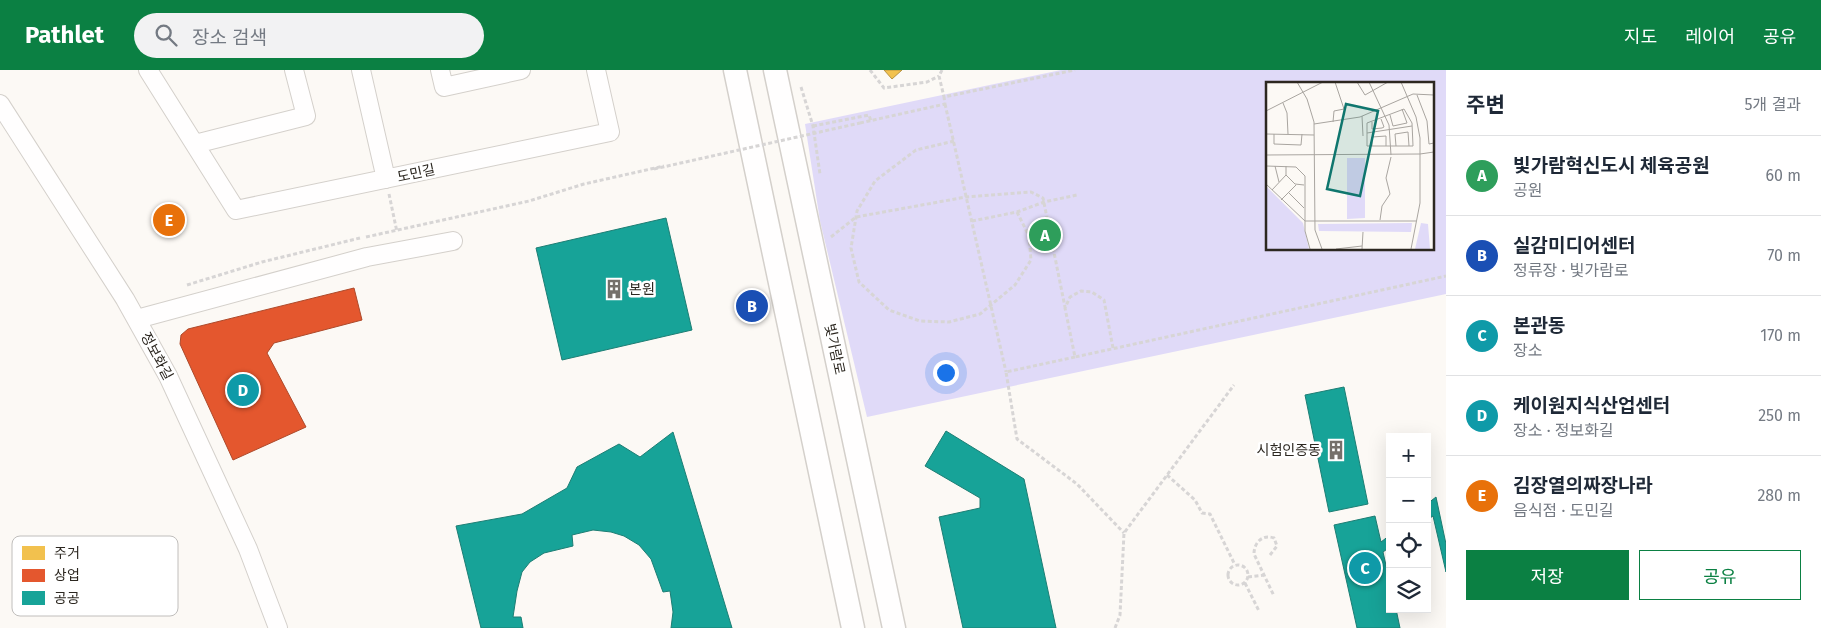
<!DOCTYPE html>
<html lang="ko">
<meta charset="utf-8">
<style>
body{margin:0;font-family:"Fira Sans","Noto Sans KR",sans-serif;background:#f2f2f3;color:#1f2937}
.controls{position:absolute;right:15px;bottom:15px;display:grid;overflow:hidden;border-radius:0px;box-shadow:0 5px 20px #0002}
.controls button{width:45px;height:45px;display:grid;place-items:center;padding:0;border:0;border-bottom:1px solid #e0e1e3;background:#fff;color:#1f2937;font:25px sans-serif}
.you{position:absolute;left:945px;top:302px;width:18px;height:18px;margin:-12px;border:4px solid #fff;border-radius:50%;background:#1a73e8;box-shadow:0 0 0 8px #1a73e833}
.badge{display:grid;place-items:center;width:32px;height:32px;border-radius:50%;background:#0b8043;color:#fff;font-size:16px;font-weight:700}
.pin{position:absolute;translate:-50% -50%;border:2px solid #fff;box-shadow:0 1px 5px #0006}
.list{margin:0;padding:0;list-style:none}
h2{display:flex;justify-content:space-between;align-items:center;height:65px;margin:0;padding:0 20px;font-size:21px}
h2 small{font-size:16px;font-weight:400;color:#747a83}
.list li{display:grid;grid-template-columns:32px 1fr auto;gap:15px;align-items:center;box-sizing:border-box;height:80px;padding:0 20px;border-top:1px solid #e0e1e3}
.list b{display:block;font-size:19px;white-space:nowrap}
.list p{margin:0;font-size:16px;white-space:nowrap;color:#747a83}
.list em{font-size:16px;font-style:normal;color:#747a83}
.actions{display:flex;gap:10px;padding:15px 20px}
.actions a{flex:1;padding:11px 0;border:1px solid #0b8043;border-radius:0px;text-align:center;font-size:18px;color:#0b8043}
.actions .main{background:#0b8043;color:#fff}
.icon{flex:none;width:28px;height:28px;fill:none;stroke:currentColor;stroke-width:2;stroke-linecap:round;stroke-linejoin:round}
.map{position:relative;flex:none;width:1446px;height:558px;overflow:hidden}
header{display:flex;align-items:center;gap:30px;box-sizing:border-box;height:70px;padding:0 25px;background:#0b8043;color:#fff}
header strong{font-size:24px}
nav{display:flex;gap:28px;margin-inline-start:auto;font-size:18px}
.search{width:350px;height:45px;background:#f2f2f3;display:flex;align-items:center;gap:12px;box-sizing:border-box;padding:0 18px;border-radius:28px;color:#747a83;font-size:19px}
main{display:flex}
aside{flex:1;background:#fff}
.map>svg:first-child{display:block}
.green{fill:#e0daf8;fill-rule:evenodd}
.homes{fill:#f2c14e;stroke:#b79340}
.shops{fill:#e4572e;stroke:#ad492a}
.public{fill:#17a398;stroke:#1d7e74}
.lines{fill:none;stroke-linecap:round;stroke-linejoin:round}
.minor-casing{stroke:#d4d0cb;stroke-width:20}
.major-casing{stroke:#d4d0cb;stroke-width:25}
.path{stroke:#d7d5d5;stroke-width:3;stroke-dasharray:4 2.5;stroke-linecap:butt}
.minor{stroke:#fffefe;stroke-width:18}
.major{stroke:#fffefe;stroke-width:22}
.path-bridge{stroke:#d7d5d5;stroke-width:3;stroke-dasharray:4 2.5;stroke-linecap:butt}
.labels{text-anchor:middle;stroke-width:5;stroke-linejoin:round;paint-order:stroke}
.street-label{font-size:14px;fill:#2c2720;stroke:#fff}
.poi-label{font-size:14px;fill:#2c2720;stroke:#fff;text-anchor:start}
.inset-road{fill:none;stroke:#a9a5a0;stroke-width:1}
.view{fill:#0f766e;fill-opacity:0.15;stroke:#0f766e;stroke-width:2.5}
.inset-edge{fill:none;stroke:#2c2720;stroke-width:2.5}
.key{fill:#fff;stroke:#c0bebc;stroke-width:1}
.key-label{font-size:14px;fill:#2c2720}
</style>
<header>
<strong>Pathlet</strong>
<div class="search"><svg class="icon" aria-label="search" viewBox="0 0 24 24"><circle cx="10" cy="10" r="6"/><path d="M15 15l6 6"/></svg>장소 검색</div>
<nav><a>지도</a><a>레이어</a><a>공유</a></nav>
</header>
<main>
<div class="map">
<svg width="1446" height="558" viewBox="0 0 1446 558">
<rect width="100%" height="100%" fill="#fcf9f5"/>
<path class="green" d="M1061,0H1446V224L867,347L820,151L805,54ZM1267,14H1432V179H1267Z"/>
<path class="homes" d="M884,0H902L892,9Z"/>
<path class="shops" d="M354,218L362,250L274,273L267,283L306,357L233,390L180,274L181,265L188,259Z"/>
<path class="public" d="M666,148L692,260L562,290L536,178Z
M1344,317L1368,434L1329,442L1305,325Z
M946,361L1024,409L1056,558H963L939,447L980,438V428L925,396Z
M673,362L732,558H671L673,542L670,521L663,522L651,489L639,475L624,466L611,462L593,460L572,465L573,476L544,483L530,492L522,502L517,521L513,547H521L523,558H481L456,456L522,444L567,418L577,397L619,374L640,387Z
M1436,427L1446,474V502L1433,446L1427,450V434Z
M1375,446L1381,472L1390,465V477L1383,482L1390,513V539H1396L1400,558H1357L1334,455Z"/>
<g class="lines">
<defs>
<path id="minor" d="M148,0L236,140L610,62L596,0
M361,0L386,109
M440,0L444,17L521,0
M0,34L125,229L168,306L248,479L278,558
M195,74L306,46L294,0
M137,249L367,187L453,171"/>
<path id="major" d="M735,0L853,558
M775,0L894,558"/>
</defs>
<use href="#minor" class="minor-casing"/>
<use href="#major" class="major-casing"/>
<path class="path" d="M870,0L884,18L927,12L939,6
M942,0L939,6L944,27
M801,17L813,56L820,104
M945,34L1006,302
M860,53L945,34L944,27L1075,0
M813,56L869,45L871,51
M954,71L916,80L875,111L857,141L851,178L859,212L889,240L920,251L949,252L980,244L1015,215L1031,190L1029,166L1017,142
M389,124L397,162
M972,151L1017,142L1044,132L1077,125
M366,167L529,131L584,114L664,96
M831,167L856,147L966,127L1031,122L1043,128L1065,237
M187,215L262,192L360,168
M1113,278L1104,230L1092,222L1081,221L1070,227L1065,238L1075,287L1446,206
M1075,287L1006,302L1017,369L1077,414L1124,463
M1167,405L1195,430L1202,443L1210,444L1235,495
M1270,485L1277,476L1274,468C1263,464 1254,472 1254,484L1274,526
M1228 505a10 10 0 1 1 20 0a10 10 0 1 1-20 0Z
M1248,507L1265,505
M1245,513L1259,541
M1115,558L1120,545L1124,463L1234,315"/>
<use href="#minor" class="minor"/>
<use href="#major" class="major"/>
<path class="path-bridge" d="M654,99L860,53"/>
</g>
<defs>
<symbol id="building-bare" viewBox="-9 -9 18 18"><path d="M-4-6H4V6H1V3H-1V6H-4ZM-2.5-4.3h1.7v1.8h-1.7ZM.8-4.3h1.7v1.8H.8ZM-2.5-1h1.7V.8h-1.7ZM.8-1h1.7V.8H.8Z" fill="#75706b" stroke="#fff" stroke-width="2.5" paint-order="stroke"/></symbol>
</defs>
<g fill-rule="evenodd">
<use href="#building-bare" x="600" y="205" width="28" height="28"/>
<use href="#building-bare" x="1322" y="366" width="28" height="28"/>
</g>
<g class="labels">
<g class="street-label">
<text transform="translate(416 103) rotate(-12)" y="5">도민길</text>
<text transform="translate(835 279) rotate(78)" y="5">빛가람로</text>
<text transform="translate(157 286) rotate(62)" y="5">정보화길</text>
</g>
<g class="poi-label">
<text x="629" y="224">본원</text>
<text x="1321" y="385" text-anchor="end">시험인증동</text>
</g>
</g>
<g transform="translate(1266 12)">
<rect width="168" height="168" fill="#fcf9f5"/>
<path d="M81,76H99V136L81,137ZM0,104L37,141L43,167H0ZM146,141L145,150L53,149L52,142ZM155,141L162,142L164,167H149Z" fill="#e0daf8"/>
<path class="inset-road" d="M31,0L41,17L48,40L49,148L56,167M91,0L99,13L122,0M103,0L123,43L125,73M135,0L150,35L154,56V121L145,167M151,13L161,39L163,62L168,61M17,21L21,31L22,52M138,27L146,41L147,64H101V41ZM0,29L57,0M124,33L127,44L141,41L136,27M96,34L97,54M67,40L68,29L78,27L69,0M106,40V47L116,46L118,45L115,37M48,42L94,35L147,12L168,13M101,51L146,44M0,52L48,53M8,52V62L35,63L36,52M106,64V55L120,54V64M130,64L129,52L142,50L143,64M0,73L154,72L168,70M0,84L30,85L39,94V149L44,167M9,84L13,100M20,84V93L29,102L38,103M0,102L39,139H150M6,108L20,93M23,111L38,126M15,118L30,103M114,138L116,124L124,112L120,96L125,75M70,167L96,164M96,167L97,150"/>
<path class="view" d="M80,22L112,29L94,114L61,107Z"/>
<rect width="168" height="168" class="inset-edge"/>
</g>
<rect x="12" y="466" width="166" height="80" rx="8" class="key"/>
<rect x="22" y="476" width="23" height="14" fill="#f2c14e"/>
<rect x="22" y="499" width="23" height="13" fill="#e4572e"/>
<rect x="22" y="521" width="23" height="14" fill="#17a398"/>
<g class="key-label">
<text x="54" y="488">주거</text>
<text x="54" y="510">상업</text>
<text x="54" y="533">공공</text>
</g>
</svg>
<div class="controls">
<button>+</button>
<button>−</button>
<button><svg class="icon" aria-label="locate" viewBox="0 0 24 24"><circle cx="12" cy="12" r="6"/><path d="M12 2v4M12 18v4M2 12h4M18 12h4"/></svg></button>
<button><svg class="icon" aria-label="layers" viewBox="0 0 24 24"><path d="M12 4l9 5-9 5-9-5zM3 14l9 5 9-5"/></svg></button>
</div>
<div class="you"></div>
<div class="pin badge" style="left:1045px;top:165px;background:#2e9e5b">A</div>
<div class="pin badge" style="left:752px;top:236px;background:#1a4fb4">B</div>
<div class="pin badge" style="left:1365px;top:498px;background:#0f9aa8">C</div>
<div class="pin badge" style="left:243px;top:320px;background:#0f9aa8">D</div>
<div class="pin badge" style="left:169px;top:150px;background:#e8710a">E</div>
</div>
<aside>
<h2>주변<small>5개 결과</small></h2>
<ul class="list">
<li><span class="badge" style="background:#2e9e5b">A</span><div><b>빛가람혁신도시 체육공원</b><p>공원</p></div><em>60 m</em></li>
<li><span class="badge" style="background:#1a4fb4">B</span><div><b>실감미디어센터</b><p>정류장 · 빛가람로</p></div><em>70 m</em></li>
<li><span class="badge" style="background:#0f9aa8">C</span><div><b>본관동</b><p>장소</p></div><em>170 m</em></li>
<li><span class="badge" style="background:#0f9aa8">D</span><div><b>케이원지식산업센터</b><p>장소 · 정보화길</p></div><em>250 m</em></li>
<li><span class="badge" style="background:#e8710a">E</span><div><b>김장열의짜장나라</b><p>음식점 · 도민길</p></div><em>280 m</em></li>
</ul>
<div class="actions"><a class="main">저장</a><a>공유</a></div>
</aside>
</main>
